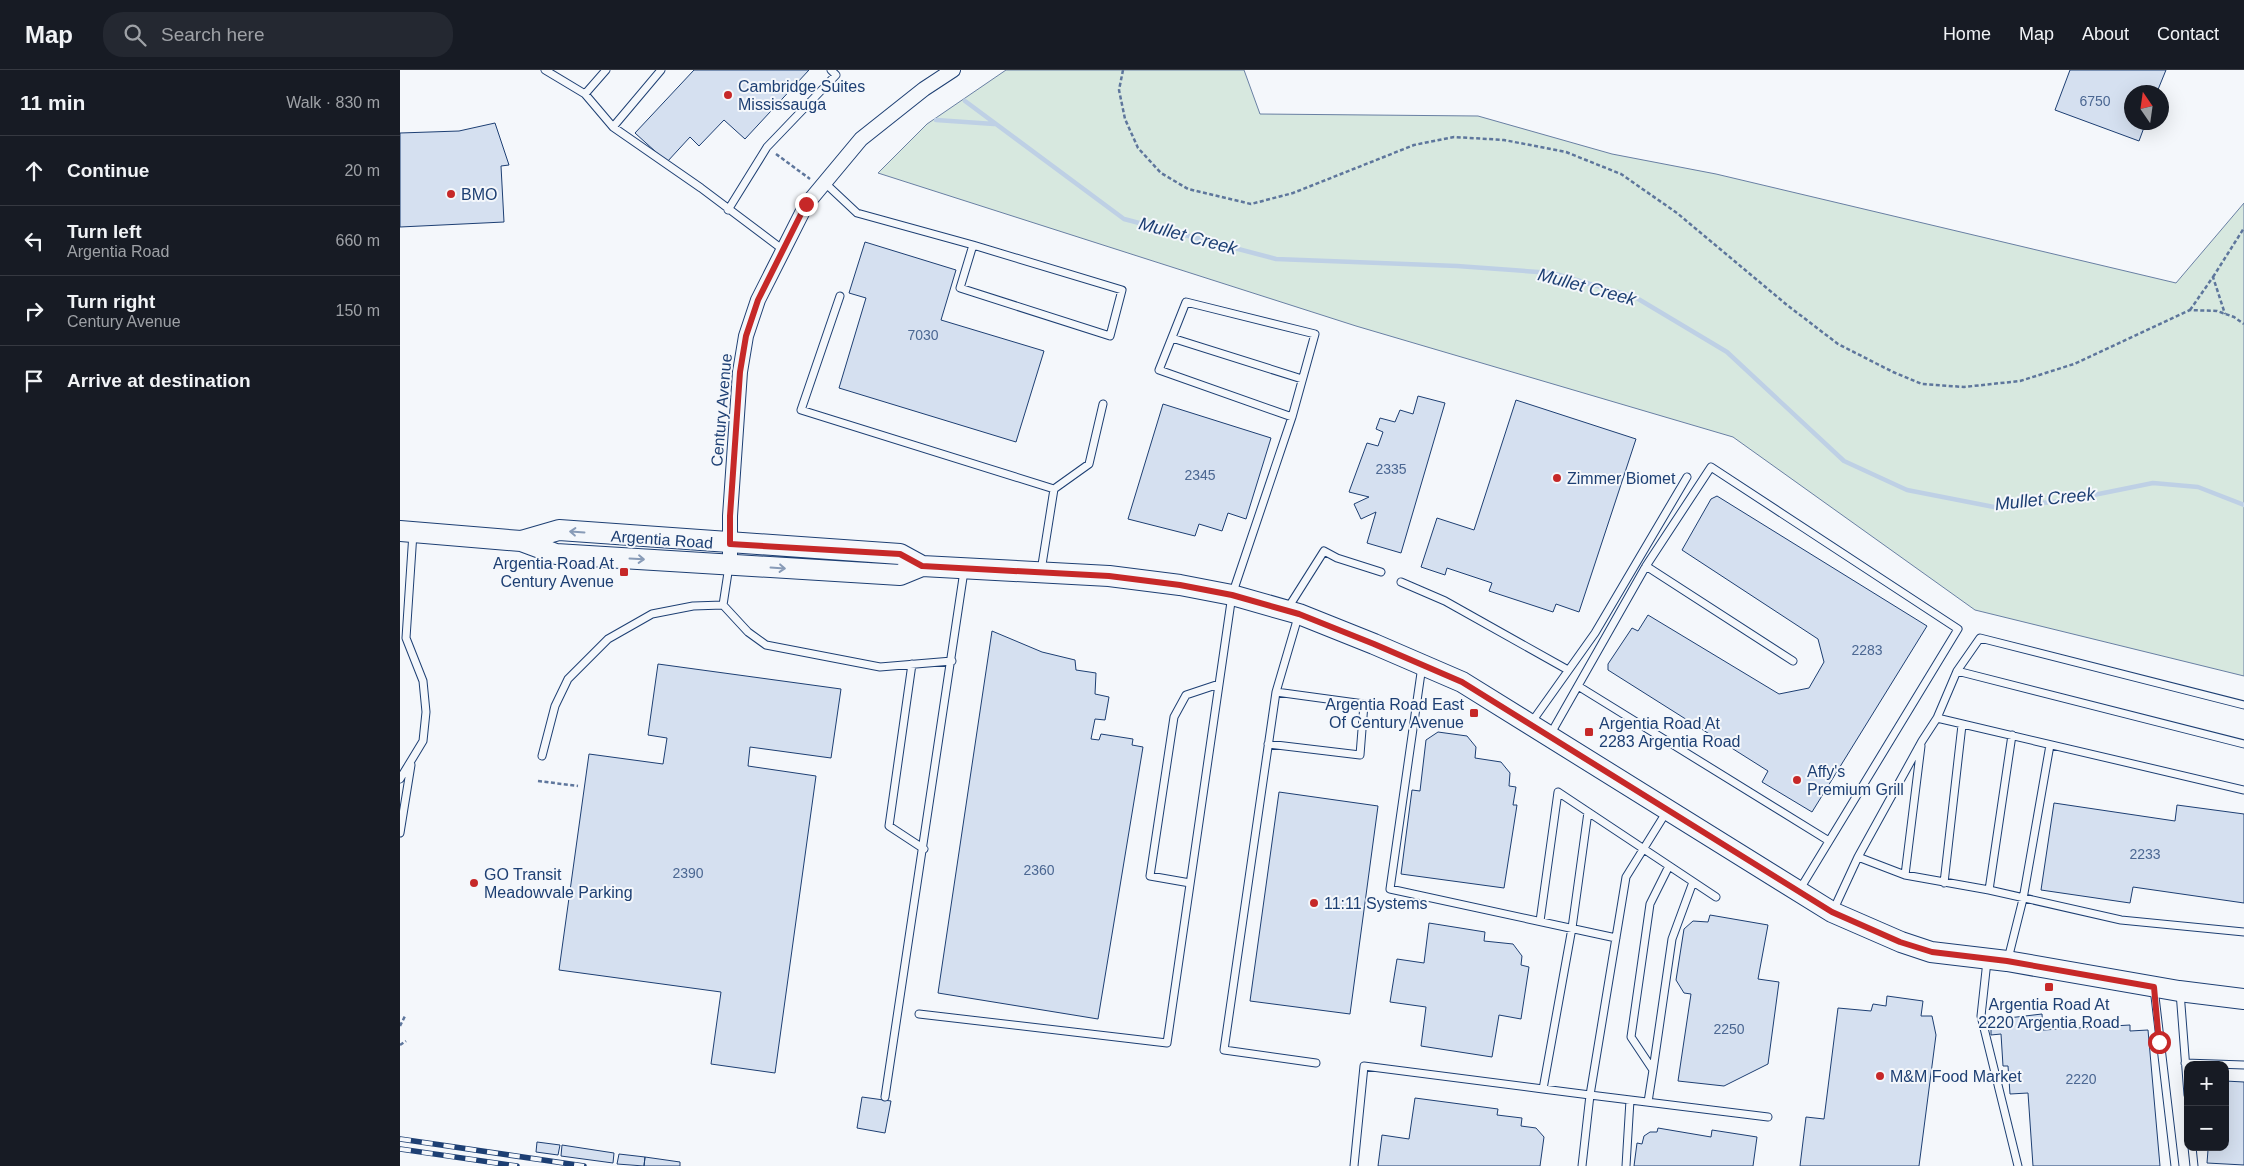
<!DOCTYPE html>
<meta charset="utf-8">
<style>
body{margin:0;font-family:Helvetica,sans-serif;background:#242831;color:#f1f3f6}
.controls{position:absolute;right:15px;bottom:15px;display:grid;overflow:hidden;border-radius:10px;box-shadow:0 5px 20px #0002}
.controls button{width:45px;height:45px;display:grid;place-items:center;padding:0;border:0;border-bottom:1px solid #363941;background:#171b24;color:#f1f3f6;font:25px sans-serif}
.compass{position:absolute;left:1724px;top:15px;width:45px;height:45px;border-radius:50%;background:#171b24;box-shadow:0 5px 20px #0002;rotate:347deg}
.stop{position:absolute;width:15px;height:15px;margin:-11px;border:4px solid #c62828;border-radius:50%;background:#fff}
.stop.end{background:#c62828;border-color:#fff;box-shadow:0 1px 5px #0008}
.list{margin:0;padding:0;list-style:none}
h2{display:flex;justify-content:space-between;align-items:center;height:65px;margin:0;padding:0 20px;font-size:21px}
h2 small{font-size:16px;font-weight:400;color:#9ea1a6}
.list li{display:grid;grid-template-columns:32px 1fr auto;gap:15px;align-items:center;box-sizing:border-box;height:70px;padding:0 20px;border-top:1px solid #363941}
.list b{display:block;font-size:19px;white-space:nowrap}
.list p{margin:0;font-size:16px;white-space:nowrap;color:#9ea1a6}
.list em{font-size:16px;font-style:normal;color:#9ea1a6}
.icon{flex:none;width:28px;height:28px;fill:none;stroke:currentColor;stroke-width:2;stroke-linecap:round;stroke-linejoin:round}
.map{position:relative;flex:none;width:1844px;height:1096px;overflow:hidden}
header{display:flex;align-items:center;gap:30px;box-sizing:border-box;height:70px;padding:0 25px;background:#171b24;border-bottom:1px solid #363941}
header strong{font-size:24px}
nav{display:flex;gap:28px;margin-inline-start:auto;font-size:18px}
.search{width:350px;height:45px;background:#242831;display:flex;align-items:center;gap:12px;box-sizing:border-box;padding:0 18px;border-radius:20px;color:#9ea1a6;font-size:19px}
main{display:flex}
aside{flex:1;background:#171b24}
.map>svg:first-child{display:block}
.green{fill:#d7e8df;stroke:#687fa3}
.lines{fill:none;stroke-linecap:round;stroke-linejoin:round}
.stream{stroke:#bed0e5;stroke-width:4.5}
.building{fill:#d5e0f0;stroke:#1d3f73}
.lane-casing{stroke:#1d3f73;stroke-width:9}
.street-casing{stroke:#1d3f73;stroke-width:16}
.secondary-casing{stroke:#1d3f73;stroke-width:22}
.path{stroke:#5e769c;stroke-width:2.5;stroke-dasharray:4 2.5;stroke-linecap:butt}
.lane{stroke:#f4f7fb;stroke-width:7}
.street{stroke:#f4f7fb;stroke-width:14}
.secondary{stroke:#f4f7fb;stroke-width:20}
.rail-casing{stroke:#1d3f73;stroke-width:5.5}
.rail{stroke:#f4f7fb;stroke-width:4;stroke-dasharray:11;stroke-linecap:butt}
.oneway{stroke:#889bb7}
.route{stroke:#c62828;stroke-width:6}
.poi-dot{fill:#c62828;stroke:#f4f7fb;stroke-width:2}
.labels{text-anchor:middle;stroke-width:4;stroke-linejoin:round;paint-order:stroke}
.number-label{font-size:14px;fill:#4b6792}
.poi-label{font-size:16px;fill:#1d3f73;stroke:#f4f7fb;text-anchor:start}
.street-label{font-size:16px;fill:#1d3f73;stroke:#f4f7fb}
.water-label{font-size:18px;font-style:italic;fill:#1d3f73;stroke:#f4f7fb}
</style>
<header>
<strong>Map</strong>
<div class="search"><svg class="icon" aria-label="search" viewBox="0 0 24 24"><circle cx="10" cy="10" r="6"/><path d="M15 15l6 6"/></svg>Search here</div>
<nav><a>Home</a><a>Map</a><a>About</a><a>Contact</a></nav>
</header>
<main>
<aside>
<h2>11 min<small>Walk · 830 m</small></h2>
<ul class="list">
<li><svg class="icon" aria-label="ahead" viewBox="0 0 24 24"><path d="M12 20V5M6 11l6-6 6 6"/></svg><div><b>Continue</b></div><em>20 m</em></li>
<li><svg class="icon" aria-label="left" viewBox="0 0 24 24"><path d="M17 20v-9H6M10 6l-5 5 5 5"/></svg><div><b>Turn left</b><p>Argentia Road</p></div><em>660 m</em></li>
<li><svg class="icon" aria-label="right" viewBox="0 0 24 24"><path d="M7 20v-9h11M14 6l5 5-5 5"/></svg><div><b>Turn right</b><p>Century Avenue</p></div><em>150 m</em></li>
<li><svg class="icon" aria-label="arrive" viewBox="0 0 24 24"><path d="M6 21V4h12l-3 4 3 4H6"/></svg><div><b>Arrive at destination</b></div></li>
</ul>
</aside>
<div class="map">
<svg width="1844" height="1096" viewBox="0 0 1844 1096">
<rect width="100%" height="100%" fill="#f4f7fb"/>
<path class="green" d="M606,0H844L860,44L1078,46L1212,84L1316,104L1776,213L1844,133V606L1575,540L1333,367L956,256L478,103L527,54Z"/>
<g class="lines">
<path class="stream" d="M565,31L724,149L876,189L1057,196L1152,203L1235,227L1327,282L1444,391L1507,420L1594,437L1664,431L1753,413L1798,417L1844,435
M536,50L594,54"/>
</g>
<path class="building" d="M294,0H409L345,69L324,50L299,76L290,67L267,92L235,63Z
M1670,0H1766L1757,22H1732V52H1746L1739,71L1655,40Z
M95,53L109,95L101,96L104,152L0,157V63L59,61Z
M465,172L556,200L541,250L644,281L616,372L439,318L466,228L449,223Z
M1018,326L1045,333L1001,483L967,473L976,442L961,449L954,434L969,427L949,422L967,373L978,376L983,362L976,359L980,348L995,352L1000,340L1013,344Z
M1116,330L1236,369L1179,542L1156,534L1153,542L1089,521L1092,513L1047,498L1045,505L1021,497L1037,448L1074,460Z
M763,334L871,368L846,449L828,443L822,461L799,454L795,466L728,449Z
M1317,426L1527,556L1412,742L1362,712L1368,701L1208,600V594L1232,558L1238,561L1248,545L1379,624L1409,618L1424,592L1418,569L1282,480L1311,429Z
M592,561L642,582L675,590L676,600L696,603L695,624L709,627L705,650L695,649L691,669L699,670L701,664L733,669L732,675L743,677L698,949L538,923Z
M258,594L441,619L431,688L350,677L348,696L416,706L375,1003L311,994L321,922L159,900L189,684L263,694L267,668L248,665Z
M1038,662L1067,666L1076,677L1075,688L1101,692L1110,703L1109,716L1116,717L1113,735H1117L1104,818L1001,804L1012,720L1020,721L1026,670Z
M879,722L978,736L950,944L850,931Z
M1654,733L1775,751L1777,735L1844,744V833L1733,817L1730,833L1641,820Z
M1310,845L1368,855L1358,909L1379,912L1368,994L1324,1016L1278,1011L1291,924L1284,923L1276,910L1284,859L1293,851L1308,852Z
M1029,853L1085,862L1084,871L1113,874L1122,886L1121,895L1129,897L1121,949L1099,945L1092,987L1021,976L1026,937L990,932L997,889L1024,893Z
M1487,926L1523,931L1521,946H1532L1536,965L1519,1096H1400L1406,1047L1424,1049L1438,938L1471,941L1473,934L1486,936Z
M1642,944L1643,960L1730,955V961L1748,960L1760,1096H1633L1628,1023L1610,1024L1608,996H1603L1601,964L1591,965V956L1600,955V949Z
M1825,1011L1844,1012V1095L1807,1093L1808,1080H1804V1077H1825Z
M462,1027L491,1031L485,1063L457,1058Z
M1015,1028L1098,1039L1097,1045L1122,1048L1121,1056L1136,1058L1144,1067L1140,1096H978L982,1065L1009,1069Z
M1258,1058L1311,1067L1312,1060L1357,1067L1353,1096H1234L1237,1073L1242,1074L1244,1066L1250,1062H1257Z
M137,1072L160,1075L158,1085L136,1082Z
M162,1075L214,1083L213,1093L161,1086Z
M219,1084L245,1087L244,1096L217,1094Z
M245,1087L280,1092V1096H244Z"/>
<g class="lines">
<defs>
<path id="lane" d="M145,0L185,24L213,57L301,118L382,179
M185,24L206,0
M213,57L261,0
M425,113L457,143L573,175
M328,140L367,77L436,5L431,0
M573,175L722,220L710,266L560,218Z
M440,226L401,340L654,419
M772,268L902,309
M1246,496L1393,591
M641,501L654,419L689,394L703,334
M1001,512L1045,531L1168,600
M323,535L329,496
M888,538L924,481L937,488L981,502
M898,547L876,622L824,980L916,993
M512,594L489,756L524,779
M1022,596L990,819L1216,868
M1557,601L1844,674
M1178,616L1429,771
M1537,648L1844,720
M1131,653L1195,563L1287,407
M1150,665L1246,496L1311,397L1558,559L1400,819
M868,674L960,685L964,634L876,622
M142,686L155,636L168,609L208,569L252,544L293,536L323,535L348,562L366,575L480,597L552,591
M0,709L23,671L26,642L23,611L6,568L13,463
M1267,741L1226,807L1190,1025L1368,1047
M0,763L11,695
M1458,787L1505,805L1589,820L1721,850L1844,862
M1505,805L1521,676
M790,813L750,806L774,647L786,625L819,614
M1544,813L1562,655
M1589,820L1612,665
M1433,841L1458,787L1522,671L1537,648L1557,601L1580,568L1844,635
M1140,851L1158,722L1316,827
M1608,889L1623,829L1650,675
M1587,891L1581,946L1618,1096
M1754,918L1775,1096
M1780,922L1788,1025
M519,944L767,973L832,525L892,347L915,264L786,232L759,300L892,347
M1785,993L1844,995
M1253,1000L1272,869L1293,812
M485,1027L564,501
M1248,1032L1253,1000L1231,967L1250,834L1269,796
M1792,1077L1794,1096
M954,1096L964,996L1143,1019
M1182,1096L1190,1025L1143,1019L1172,858L1188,742
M1226,1096L1230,1030"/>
<path id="street" d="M330,494V446L340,302L346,266L358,230L406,135L461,69L524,19L553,0"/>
<path id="secondary" d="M0,461L121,471L156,484L500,505L522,496L709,506L780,515L832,525L899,544L974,574L1062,612L1432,842L1501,872L1531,882L1607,891L1779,921L1844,929
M121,471L159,460L500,484L522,496"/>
</defs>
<use href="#lane" class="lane-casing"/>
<use href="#street" class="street-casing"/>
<use href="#secondary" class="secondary-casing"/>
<path class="path" d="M723,0L719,20L725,49L738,78L761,103L788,119L851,134L893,123L1014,75L1054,67L1104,70L1166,82L1221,104L1277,143L1387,235L1438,274L1493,302L1522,314L1564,317L1620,311L1674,294L1790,240L1817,241L1834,247L1844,254
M376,84L410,109
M1813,207L1844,158
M1790,240L1813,207L1825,244
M138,711L178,716
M0,956L5,946
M0,975L6,971"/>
<use href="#lane" class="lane"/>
<use href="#street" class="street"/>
<use href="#secondary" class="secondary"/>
<defs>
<path id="rail" d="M0,1069L184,1096
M0,1079L117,1096"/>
</defs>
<use href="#rail" class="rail-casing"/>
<use href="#rail" class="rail"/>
</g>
<defs><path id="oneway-shaft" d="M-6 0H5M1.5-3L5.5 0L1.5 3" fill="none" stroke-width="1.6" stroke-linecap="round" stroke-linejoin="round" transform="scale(1.25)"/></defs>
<g class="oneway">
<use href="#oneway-shaft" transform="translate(177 462) rotate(-176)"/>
<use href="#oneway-shaft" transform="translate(237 489) rotate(3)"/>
<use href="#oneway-shaft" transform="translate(378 498) rotate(4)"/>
</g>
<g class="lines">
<path class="route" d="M406,134L358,230L346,266L340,302L330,446V474L500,484L522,496L709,506L780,515L832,525L899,544L974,574L1062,612L1432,842L1500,872L1532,882L1607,891L1754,917L1759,972"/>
</g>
<g class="poi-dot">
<circle cx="328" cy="25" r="5"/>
<circle cx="51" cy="124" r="5"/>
<circle cx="1157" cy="408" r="5"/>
<rect x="219" y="497" width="10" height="10" rx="2.5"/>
<rect x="1069" y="638" width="10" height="10" rx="2.5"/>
<rect x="1184" y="657" width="10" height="10" rx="2.5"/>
<circle cx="1397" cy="710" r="5"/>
<circle cx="74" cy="813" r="5"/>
<circle cx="914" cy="833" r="5"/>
<rect x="1644" y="912" width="10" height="10" rx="2.5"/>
<circle cx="1480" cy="1006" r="5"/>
</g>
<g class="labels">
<g class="number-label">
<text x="1695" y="36">6750</text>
<text x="523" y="270">7030</text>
<text x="991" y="404">2335</text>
<text x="800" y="410">2345</text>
<text x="1467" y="585">2283</text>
<text x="1745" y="789">2233</text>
<text x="639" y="805">2360</text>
<text x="288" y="808">2390</text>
<text x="1329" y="964">2250</text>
<text x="1681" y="1014">2220</text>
</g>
<g class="poi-label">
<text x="338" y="22">Cambridge Suites<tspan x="338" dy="18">Mississauga</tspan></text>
<text x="61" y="130">BMO</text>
<text x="1167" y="414">Zimmer Biomet</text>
<text x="214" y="499" text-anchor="end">Argentia Road At<tspan x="214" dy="18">Century Avenue</tspan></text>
<text x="1064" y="640" text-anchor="end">Argentia Road East<tspan x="1064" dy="18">Of Century Avenue</tspan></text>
<text x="1199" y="659">Argentia Road At<tspan x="1199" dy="18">2283 Argentia Road</tspan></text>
<text x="1407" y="707">Affy's<tspan x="1407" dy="18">Premium Grill</tspan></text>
<text x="84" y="810">GO Transit<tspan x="84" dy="18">Meadowvale Parking</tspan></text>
<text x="924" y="839">11:11 Systems</text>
<text x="1649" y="940" text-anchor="middle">Argentia Road At<tspan x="1649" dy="18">2220 Argentia Road</tspan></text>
<text x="1490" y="1012">M&amp;M Food Market</text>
</g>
<g class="street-label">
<text transform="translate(321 340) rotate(-85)" y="6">Century Avenue</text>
<text transform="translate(262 469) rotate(4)" y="6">Argentia Road</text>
</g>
<g class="water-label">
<text transform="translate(788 166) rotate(15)" y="6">Mullet Creek</text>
<text transform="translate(1187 217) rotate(15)" y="6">Mullet Creek</text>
<text transform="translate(1645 429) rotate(-6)" y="6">Mullet Creek</text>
</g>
</g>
</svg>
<div class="controls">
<button>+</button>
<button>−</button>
</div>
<svg class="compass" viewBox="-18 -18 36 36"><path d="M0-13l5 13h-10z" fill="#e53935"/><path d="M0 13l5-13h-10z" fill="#9ea1a6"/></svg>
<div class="stop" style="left:1759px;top:972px"></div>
<div class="stop end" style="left:406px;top:134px"></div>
</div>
</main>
